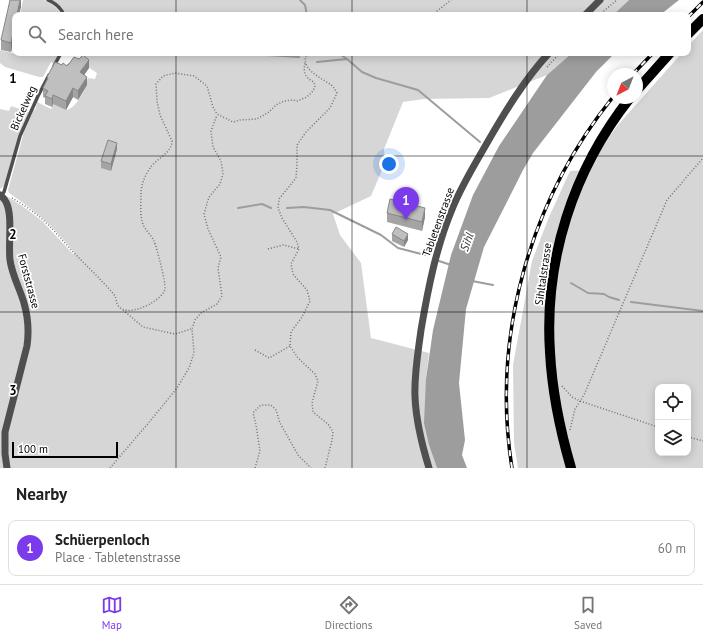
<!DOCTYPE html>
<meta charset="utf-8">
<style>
body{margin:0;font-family:"PT Sans",sans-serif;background:#f2f2f2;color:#202124}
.controls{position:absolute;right:12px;bottom:12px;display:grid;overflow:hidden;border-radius:8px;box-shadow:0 2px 10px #0003}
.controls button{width:36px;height:36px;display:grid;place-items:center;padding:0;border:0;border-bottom:1px solid #e0e0e0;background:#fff;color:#202124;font:20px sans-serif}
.compass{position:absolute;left:607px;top:68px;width:36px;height:36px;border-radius:50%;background:#fff;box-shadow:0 2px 10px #0003;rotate:222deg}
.scale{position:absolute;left:12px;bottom:10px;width:106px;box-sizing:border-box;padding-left:4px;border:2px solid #000;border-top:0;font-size:11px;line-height:14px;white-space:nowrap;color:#000;-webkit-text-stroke:3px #fff;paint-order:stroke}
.you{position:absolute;left:389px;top:164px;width:14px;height:14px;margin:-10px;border:3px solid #fff;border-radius:50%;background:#1a73e8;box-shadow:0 0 0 6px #1a73e833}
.badge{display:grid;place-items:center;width:26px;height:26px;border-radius:50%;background:#7c3aed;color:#fff;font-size:13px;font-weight:700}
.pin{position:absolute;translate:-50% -33px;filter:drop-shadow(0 1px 2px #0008)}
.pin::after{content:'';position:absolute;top:21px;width:14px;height:12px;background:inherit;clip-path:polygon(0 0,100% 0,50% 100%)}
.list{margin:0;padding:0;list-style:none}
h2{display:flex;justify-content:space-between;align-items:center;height:52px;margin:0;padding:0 16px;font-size:17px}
h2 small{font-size:13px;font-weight:400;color:#757577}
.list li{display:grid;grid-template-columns:26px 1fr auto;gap:12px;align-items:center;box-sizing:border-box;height:56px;margin:0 8px 8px;padding:0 8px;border:1px solid #e0e0e0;border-radius:8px}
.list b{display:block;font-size:15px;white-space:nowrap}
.list p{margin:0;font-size:13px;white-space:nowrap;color:#757577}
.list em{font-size:13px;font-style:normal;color:#757577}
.icon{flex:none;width:22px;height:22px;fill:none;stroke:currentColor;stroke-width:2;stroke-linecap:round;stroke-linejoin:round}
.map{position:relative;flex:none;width:703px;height:468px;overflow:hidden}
.search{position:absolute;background:#fff;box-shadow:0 2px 10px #0003;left:12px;right:12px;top:12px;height:44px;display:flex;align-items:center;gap:10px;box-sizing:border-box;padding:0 14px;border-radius:8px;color:#757577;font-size:15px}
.sheet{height:116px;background:#fff}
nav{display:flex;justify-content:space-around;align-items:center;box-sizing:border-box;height:56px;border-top:1px solid #e0e0e0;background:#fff;font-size:11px;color:#757577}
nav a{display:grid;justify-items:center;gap:2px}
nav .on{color:#7c3aed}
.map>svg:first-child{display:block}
.green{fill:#d6d6d6;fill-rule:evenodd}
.water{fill:#9d9d9d}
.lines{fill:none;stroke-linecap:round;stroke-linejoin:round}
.stream{stroke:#9d9d9d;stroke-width:2}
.path{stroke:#717171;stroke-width:1.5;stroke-dasharray:1 2;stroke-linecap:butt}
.lane{stroke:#4f4f4f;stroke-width:3.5}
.street{stroke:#4f4f4f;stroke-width:7}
.primary{stroke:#000;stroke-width:10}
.rail-casing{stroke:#000;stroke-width:3.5}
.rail{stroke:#fff;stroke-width:2;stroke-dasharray:6;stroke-linecap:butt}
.wall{fill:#a4a4a4}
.shaded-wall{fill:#868686}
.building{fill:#bfbfbf;stroke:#868686}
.grid{fill:none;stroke:#000;stroke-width:1;stroke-opacity:0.55}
.labels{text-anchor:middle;stroke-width:3.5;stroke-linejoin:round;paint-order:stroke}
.street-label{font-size:11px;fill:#000;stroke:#fff}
.water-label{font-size:12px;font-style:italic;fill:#3e3e3e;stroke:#fff}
.grid-label{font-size:13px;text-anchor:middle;font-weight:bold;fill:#000;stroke:#fff;stroke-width:3.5;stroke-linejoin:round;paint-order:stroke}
</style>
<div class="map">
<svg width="703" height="468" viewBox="0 0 703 468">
<rect width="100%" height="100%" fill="#fff"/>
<path class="green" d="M23,0H44C52,3 57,8 62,15H20Z
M51,0H629L613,15H66C63,8 57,3 51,0Z
M703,30V468H518L514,443L513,365L532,261L549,217L570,171L586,170L617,126L682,53H688V46ZM658,387H688V453H658Z
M0,50L16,54L17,53H60L54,64L51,62L43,77H39L12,69L5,67L0,63Z
M84,53H572L547,75L489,98L424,99L403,102L384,149L385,163L371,196L333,214L340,235L361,263L371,338L429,353L426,379L429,445L437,468H0V195L8,197L25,208L42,221L74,255V252C54,227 35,210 9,193L8,190L24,132L33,112L36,108L37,102L51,109L54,102L66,110C76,108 82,94 87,85L85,84L88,78L95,79L97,73L82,63Z
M11,106L29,112L19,135L5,185L0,189V109L9,111Z"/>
<path class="water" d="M629,0H679L660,15H613Z
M572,53H615L596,72L533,153L523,170L513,190L484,247L466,309L459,383L465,440L462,455L467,468H437L429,445L424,423L426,379L433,330L451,255L473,195L499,146L547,75Z"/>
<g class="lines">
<path class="stream" d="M300,0L305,5L307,15
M265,53L267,55L299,57
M338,53L347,59
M317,62L347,59L362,72L376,78L418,90L480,142
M238,208L262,204L271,208
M287,208L304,207L330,210L381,235L398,248L425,255
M439,261L451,265
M472,281L493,285
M571,283L588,293L604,294L609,297L619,300
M631,302L703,311"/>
<path class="path" d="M432,15L451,0
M599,15L617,0
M308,53C297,68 322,78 331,85C334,87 335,90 337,93L330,108L306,132L297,145V164L296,178L279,199L278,208L282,218L297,242L299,249L291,264L293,274L307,290L310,301L302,317L291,332L290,346L298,358L315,374L318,381L312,403L313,412L328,424L333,432L332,440L325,468
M547,67L560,53
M12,198C22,204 33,211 42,219C54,230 64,242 75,254C83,262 91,270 99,278C104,284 111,290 115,296C117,301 116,306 122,309C133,315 162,301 165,289C166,283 157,248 154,241C151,234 144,230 142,221C140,213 141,202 141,194C141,185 145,175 150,168C156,159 172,153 172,141L160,115L157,101L156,84L163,76L175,73L194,76L207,86L213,107L217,114L233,122L240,120L257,119L269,112L276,105L284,101L292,100L297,101L307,97L312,92L315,87L314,82C305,78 303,72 305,63
M268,249L283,245L299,249
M123,310L143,327L175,334L191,329
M255,350L269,358L290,346
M562,386L572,397L580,401L658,427
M570,430L575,409L584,395L667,200L703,158
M688,437L703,441
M110,468L151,420L177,388L189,368L194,353L192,329L195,320L201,313L217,304L222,296L218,268L221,257L208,229L204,214L209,197L220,184L223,174L221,161L213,147L211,131L217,115
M255,468L260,451L256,425L253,413L261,405H271L276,410L280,423L298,455L311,468"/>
<path class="lane" d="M48,0C55,3 61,8 64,15
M54,66L61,53
M1,196L4,192L20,136L38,96L49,75"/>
<path class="street" d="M585,15L600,0
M0,195C2,197 5,199 6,202C13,215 8,244 10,260C12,275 20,289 24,303C28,317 29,332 27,346L5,432V454L7,468
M429,468C422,445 416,421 415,397C414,374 418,353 421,330C428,289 436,247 453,207C462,185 475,164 487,143C505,112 524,80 549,53"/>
<path class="primary" d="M688,34L703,19
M637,90L670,53
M571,468C560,430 552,391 550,352C544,260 573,170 630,98"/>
<defs>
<path id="rail" d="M688,17L703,2
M633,74L653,53
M512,468C491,336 530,200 613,97"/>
</defs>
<use href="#rail" class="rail-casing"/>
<use href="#rail" class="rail"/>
</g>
<path class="wall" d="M21,0V7L15,15V34L11,52L1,50V40Z
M69,64L89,68L84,75L87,85L78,100L73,97L66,110L53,104L52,107L45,104V98L43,97V88L47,80V77L62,65L67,66Z
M117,149L111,171L101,168V161Z
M387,213L425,217L422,231L387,222Z
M392,234L408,240L404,247L392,241Z"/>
<path class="shaded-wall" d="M20,0H21V7L19,15H17Z
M15,24V34L11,52V43Z
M89,60V68L80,81V72Z
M87,77V85L78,100V91Z
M73,88V97L66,110V101Z
M53,95V104L52,107V99Z
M117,143V149L111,171V164Z
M425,208V217L422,231V222Z
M408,234V240L404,247V241Z"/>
<path class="building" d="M10,0H20L17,15H15V24L11,43L1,40Z
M83,55L89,60L80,72L87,77L78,91L73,88L66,101L53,95L52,99L45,96L48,91L43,88L48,78L47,77L55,62L62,65L63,63L67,66L68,64H69L74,57L79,59Z
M108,140L117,143L111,164L101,161Z
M390,199L425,208L422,222L387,213Z
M396,227L408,234L404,241L392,234Z"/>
<path class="grid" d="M176,0V15M352,0V15M527,0V15M176,53V468M352,53V468M527,53V468M0,156H703M0,312H703"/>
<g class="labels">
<g class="street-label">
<text transform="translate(23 108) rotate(-66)" y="4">Bickelweg</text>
<text transform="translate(438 222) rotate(-70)" y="4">Tabletenstrasse</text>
<text transform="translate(543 274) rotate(-82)" y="4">Sihltalstrasse</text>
<text transform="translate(29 281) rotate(75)" y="4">Forststrasse</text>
</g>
<g class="water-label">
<text transform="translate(467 242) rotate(-70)" y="4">Sihl</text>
</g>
</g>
<g class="grid-label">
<text x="13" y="83">1</text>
<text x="13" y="239">2</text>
<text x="13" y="395">3</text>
</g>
</svg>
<div class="controls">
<button><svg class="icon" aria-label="locate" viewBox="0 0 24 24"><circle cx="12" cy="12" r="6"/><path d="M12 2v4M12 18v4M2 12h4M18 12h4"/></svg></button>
<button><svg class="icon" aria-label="layers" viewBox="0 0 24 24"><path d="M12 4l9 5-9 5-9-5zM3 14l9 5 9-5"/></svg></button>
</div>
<svg class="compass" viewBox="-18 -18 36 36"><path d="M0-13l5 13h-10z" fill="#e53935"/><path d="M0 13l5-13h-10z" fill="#757577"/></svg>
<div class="scale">100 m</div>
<div class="you"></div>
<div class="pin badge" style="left:406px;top:220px">1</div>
<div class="search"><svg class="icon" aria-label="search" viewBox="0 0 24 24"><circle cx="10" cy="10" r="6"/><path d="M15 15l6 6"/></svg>Search here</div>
</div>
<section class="sheet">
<h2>Nearby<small></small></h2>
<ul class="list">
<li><span class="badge">1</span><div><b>Schüerpenloch</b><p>Place · Tabletenstrasse</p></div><em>60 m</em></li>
</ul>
</section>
<nav>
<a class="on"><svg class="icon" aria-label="map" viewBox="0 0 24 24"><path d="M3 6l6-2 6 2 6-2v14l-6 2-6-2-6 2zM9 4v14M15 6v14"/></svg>Map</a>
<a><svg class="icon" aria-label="directions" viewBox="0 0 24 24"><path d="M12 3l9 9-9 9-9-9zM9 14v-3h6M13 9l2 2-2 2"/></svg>Directions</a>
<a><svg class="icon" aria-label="saved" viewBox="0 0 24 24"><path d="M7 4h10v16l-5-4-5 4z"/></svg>Saved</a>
</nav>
